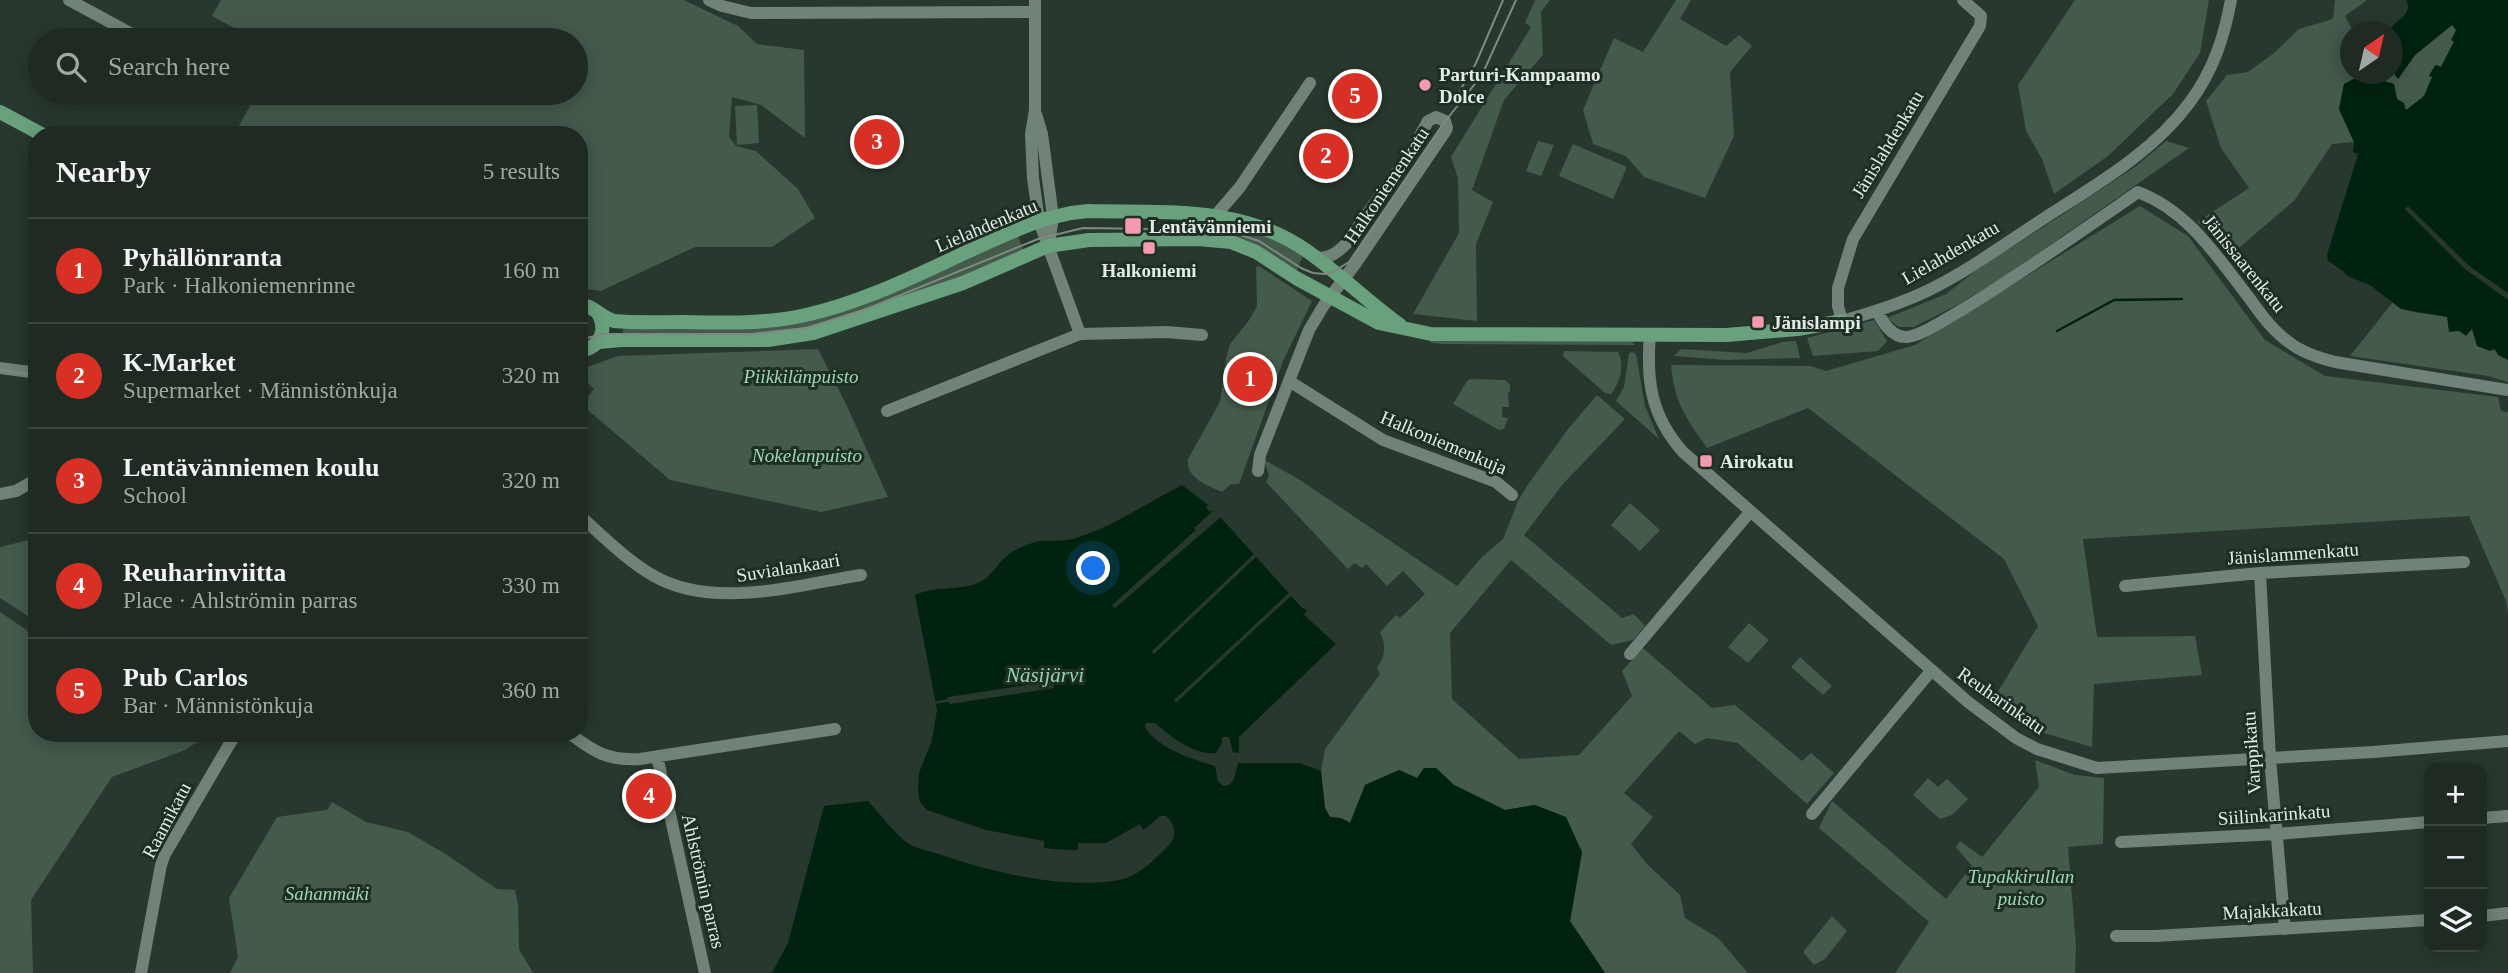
<!DOCTYPE html>
<meta charset="utf-8">
<style>
body{margin:0;font-family:Georgia,serif;background:#2b362f;color:#f1f3f6}
.controls{position:absolute;right:21px;bottom:21px;display:grid;overflow:hidden;border-radius:14px;box-shadow:0 4px 18px #0003}
.controls button{width:63px;height:63px;display:grid;place-items:center;padding:0;border:0;border-bottom:2px solid #3c4640;background:#1e2a22;color:#f1f3f6;font:35px sans-serif}
.compass{position:absolute;left:2340px;top:21px;width:63px;height:63px;border-radius:50%;background:#1e2a22;box-shadow:0 4px 18px #0003;rotate:34deg}
.you{position:absolute;left:1094px;top:569px;width:24px;height:24px;margin:-18px;border:5px solid #fff;border-radius:50%;background:#1a73e8;box-shadow:0 0 0 10px #1a73e833}
.badge{display:grid;place-items:center;width:46px;height:46px;border-radius:50%;background:#d93025;color:#fff;font-size:23px;font-weight:700}
.pin{position:absolute;translate:-50% -50%;border:4px solid #fff;box-shadow:0 2px 7px #0006}
.list{margin:0;padding:0;list-style:none}
h2{display:flex;justify-content:space-between;align-items:center;height:91px;margin:0;padding:0 28px;font-size:30px}
h2 small{font-size:23px;font-weight:400;color:#a1a7a5}
.list li{display:grid;grid-template-columns:46px 1fr auto;gap:21px;align-items:center;box-sizing:border-box;height:105px;padding:0 28px;border-top:2px solid #3c4640}
.list b{display:block;font-size:26px;white-space:nowrap}
.list p{margin:0;font-size:23px;white-space:nowrap;color:#a1a7a5}
.list em{font-size:23px;font-style:normal;color:#a1a7a5}
.icon{flex:none;width:38px;height:38px;fill:none;stroke:currentColor;stroke-width:2;stroke-linecap:round;stroke-linejoin:round}
.map{position:relative;flex:none;width:2508px;height:973px;overflow:hidden}
.search{position:absolute;background:#1e2a22;box-shadow:0 4px 18px #0003;left:28px;top:28px;width:560px;height:77px;display:flex;align-items:center;gap:18px;box-sizing:border-box;padding:0 24px;border-radius:38px;color:#a1a7a5;font-size:26px}
.panel{position:absolute;background:#1e2a22;box-shadow:0 4px 18px #0003;left:28px;top:126px;width:560px;height:616px;border-radius:28px}
.map>svg:first-child{display:block}
.green{fill:#445a4b}
.water{fill:#00220e}
.pier{fill:#28382d}
.lines{fill:none;stroke-linecap:round;stroke-linejoin:round}
.stream{stroke:#00220e;stroke-width:2.5}
.minor{stroke:#718276;stroke-width:12}
.major{stroke:#69a07d;stroke-width:14}
.tram{stroke:#7d8a81;stroke-width:2}
.poi-dot{fill:#f29aae;stroke:#1e2e23;stroke-width:2.5}
.labels{text-anchor:middle;stroke-width:6;stroke-linejoin:round;paint-order:stroke}
.poi-label{font-size:19px;font-weight:bold;fill:#e2ece5;stroke:#1e2e23;text-anchor:start}
.street-label{font-size:19px;fill:#e2ece5;stroke:#1e2e23}
.park-label{font-size:19px;font-style:italic;fill:#9cdbb1;stroke:#1e2e23}
.water-label{font-size:21px;font-style:italic;fill:#95d4aa;stroke:#1e2e23}
</style>
<div class="map">
<svg width="2508" height="973" viewBox="0 0 2508 973">
<rect width="100%" height="100%" fill="#28382d"/>
<path class="green" d="M221,0H684L738,26L757,44L804,50L805,138L761,105L732,97L729,137L736,146L756,151L798,189L815,218L772,247H695L601,291L579,288V135H234L257,93H576V40H256L212,16Z
M1535,0H1550L1541,12L1543,55L1504,100L1472,190L1493,202L1476,244L1477,321L1413,314L1459,233L1458,178L1451,157L1531,27L1525,23Z
M1676,0H1691L1680,19L1726,46L1739,35L1752,46L1730,72L1734,136L1705,198L1644,177L1626,156L1593,144L1583,110L1614,38L1643,52Z
M2075,0H2209L2200,53L2173,94L2108,156L2054,194L2042,159L2026,131L2018,85Z
M2335,0H2367L2345,16L2353,31L2350,32V74H2363L2344,85L2339,109L2354,142L2332,144L2294,201L2234,252L2197,222L2249,188L2221,148L2206,101L2227,75L2248,72L2274,53L2299,29L2333,19Z
M2452,25L2456,30L2454,42L2440,68L2435,65L2429,75L2433,76L2424,96L2405,111L2397,99L2394,84L2384,81L2386,74L2394,73L2398,79L2415,55Z
M757,105L759,143L737,145L735,106Z
M1538,141L1554,145L1541,176L1526,171Z
M2166,141L2189,148L2004,277L1959,304L1914,327H1899L1887,318L1946,294L1974,272L2135,167Z
M1573,144L1627,167L1613,199L1559,176Z
M2140,206L2188,236L2265,340L2325,376L2498,397L2501,411L2508,412V613L2506,601L2469,516L2083,539L2097,637L2195,636L2202,675L2094,684L2092,747L2030,729L1994,698L2038,626L2004,559L1808,408L1707,448C1686,418 1674,402 1671,365L1811,366L1826,371L1915,345Z
M1203,217L1250,227L1304,254L1296,272L1202,236Z
M1017,234L1024,251L954,281L787,334L623,336V325L773,324Z
M1259,266L1312,301L1284,359L1239,484H1231L1222,492C1207,485 1186,479 1188,459L1220,402L1226,358L1230,344L1250,319L1257,306L1256,267Z
M2393,302C2409,316 2426,312 2445,316C2453,318 2463,323 2471,328C2485,336 2493,353 2508,360V382L2488,376L2350,356Z
M1874,320L1887,341L1878,351L1813,356L1807,338Z
M1431,340L1630,341L1635,345L1443,344L1430,343Z
M1796,341L1800,358L1726,360L1674,356L1681,349L1747,353L1782,342Z
M818,349L846,404L888,497L821,512L670,480L582,405L594,389L579,375V370L618,356Z
M1564,351L1618,352C1625,364 1620,383 1611,394L1605,393L1563,356Z
M1632,352L1636,354L1645,406L1659,439L1616,401L1624,387L1629,353Z
M1470,379L1505,380L1510,385V392L1508,393L1509,407H1502V417L1508,418L1504,429L1499,430L1453,404L1467,381Z
M1597,395L1625,419L1563,484L1524,535L1622,618L1634,614L1645,626L1633,640L1611,645L1511,560L1450,633L1452,699L1519,759L1579,755L1632,696L1622,671L1643,648L1712,708L1735,705L1802,761L1811,753L1834,773L1807,804L1738,743L1707,738L1695,744L1679,731L1624,793L1653,817L1631,844L1647,864L1680,895L1685,918L1718,938L1748,973H1605L1570,921L1582,852L1535,805L1505,810L1454,785L1436,768L1417,778L1399,770L1365,785L1351,823L1341,818L1330,817L1325,808L1321,771L1325,749L1380,674L1377,668C1385,655 1387,647 1380,632L1396,615L1400,618L1425,594L1403,571L1387,586L1366,564L1362,568L1355,563L1348,569L1345,566L1266,482L1269,476L1264,460L1297,478L1457,586L1482,557L1503,539L1518,501L1527,486L1568,429Z
M1630,503L1660,530L1640,551L1611,525Z
M37,538V622L0,598V547Z
M0,612L37,637V733H183L197,742L185,750L112,777L31,900L33,973H0Z
M1749,623L1769,640L1748,663L1728,647Z
M1800,657L1832,686L1823,695L1791,667Z
M2035,760L2075,775L2104,778L2103,844L2068,847L2076,946L2075,973H1895L1929,922L1819,828L1832,801L1946,899L1972,866L1956,847L1960,841L1982,857L2039,787Z
M1928,778L1938,787L1947,779L1968,799L1952,815L1940,819L1913,795Z
M332,802L366,822L408,832L444,853L497,889L515,890L518,905L519,949L533,973H230L238,957L229,898L277,817L327,810Z
M1832,916L1847,931L1825,959L1814,965L1803,952Z"/>
<path class="water" d="M2406,0H2508V360L2498,355L2495,349L2490,351L2477,346L2472,329L2466,336L2459,331L2449,332L2447,317L2401,309L2370,285L2347,276L2342,270L2328,261L2327,255L2358,154L2353,152L2354,142L2339,109L2344,84L2363,74H2386L2384,81L2394,84L2397,99L2404,103L2406,110L2424,96L2432,77L2429,76L2436,65L2441,67L2454,42L2451,40L2456,30L2452,25L2415,55L2398,79L2393,72L2392,32L2389,31C2395,20 2414,15 2406,0Z
M1182,485L1208,505L1206,507L1210,512L1214,510L1302,608L1307,610L1304,615L1336,644L1239,737V753L1233,752L1229,737H1222V743L1216,753C1192,755 1172,737 1155,723H1146L1145,727C1157,748 1192,759 1215,766L1218,781L1223,786L1229,785L1234,779L1238,763H1299L1321,771L1325,808L1330,817L1341,818L1350,823L1365,785L1399,770L1417,778L1424,768H1436L1454,785L1505,810L1535,805L1566,817L1582,852L1570,921L1605,973H772L788,943L824,806L868,801C879,812 896,836 909,844C917,849 930,851 939,854C990,872 1065,890 1119,880C1139,876 1153,861 1167,847C1178,836 1176,826 1166,816H1160C1121,852 1094,853 1044,848V841L986,830L927,810L920,802L918,791L919,773L932,740L937,710L915,595C934,586 957,591 978,583C992,577 998,562 1009,554C1015,550 1023,546 1029,544C1044,538 1061,543 1076,538C1114,526 1147,503 1182,485Z"/>
<path class="pier" d="M2408,206L2469,266L2508,293V300L2465,269L2405,209Z
M1214,510L1221,517L1115,608L1112,605L1196,530L1194,528Z
M1256,552L1257,556L1154,654L1151,652Z
M1291,591L1293,594L1176,703L1174,700Z
M1053,681L1054,688L950,704L949,702L933,704L932,702L948,699V697Z
M1140,824L1145,833L1128,845L1102,854L1078,853V843H1106Z"/>
<g class="lines">
<path class="stream" d="M2057,331L2114,300L2182,299"/>
<path class="minor" d="M69,0L143,40
M709,0L722,6L751,13L1035,12
M1035,0V110L1031,134L1033,178L1039,221L1080,334L1167,332L1202,335
M1963,0L1981,16L1980,26L1853,239L1838,288V306L1842,321C1871,313 1900,304 1927,291C1970,270 2009,241 2049,215C2099,183 2154,151 2190,102C2213,71 2224,38 2231,0
M1036,114L1042,134L1053,217L1049,244
M1216,215L1240,187L1310,83
M1877,311C1883,323 1892,338 1907,337C1922,336 1947,318 1960,311C2021,274 2079,233 2138,192C2190,212 2217,257 2250,299C2262,316 2273,331 2290,343C2303,353 2319,358 2335,362L2508,390
M1650,334C1646,381 1651,416 1683,452L1968,702L2016,738L2037,749L2097,768L2373,752L2508,741
M0,368L37,373
M1289,381L1383,440L1496,482L1512,495
M887,411L1080,334
M1258,471L1260,455L1309,330L1324,305L1356,263L1445,132L1447,128L1445,121L1436,117L1428,121L1411,152L1346,244C1337,253 1330,258 1317,258
M0,494L16,491L37,479
M579,515C603,536 626,560 654,576C713,610 798,585 861,575
M2260,573L2270,758L2285,929
M2125,586L2260,573L2464,562
M1630,654L1750,512
M569,733C594,752 608,761 640,759L835,729
M657,756L705,973
M1812,814L1931,671
M2482,818L2508,816
M2121,842L2277,834L2429,822
M2482,916L2508,913
M2116,936H2156L2429,920
M141,973L161,865L165,854L236,733"/>
<path class="major" d="M0,112L43,135
M579,304C593,305 600,317 614,321C637,323 660,322 683,322C724,323 766,324 806,315C891,296 965,247 1045,219L1071,213L1088,211C1164,213 1242,205 1307,251C1340,274 1368,302 1400,325
M599,342L621,340H768L813,333L963,283L1048,246L1089,240L1198,239L1231,242L1256,252L1296,278L1379,323L1431,334L1726,335L1798,329L1842,321
M579,351C600,348 608,331 598,313"/>
<path class="tram" d="M1458,94L1476,63L1503,0
M579,340L603,334H751L806,328L864,310L1038,239L1083,228L1225,230L1259,241L1301,268L1313,273L1325,274L1333,272L1349,262L1443,124L1482,75L1516,0
M0,370L37,375"/>
</g>
<g class="poi-dot">
<circle cx="1425" cy="85" r="7"/>
<rect x="1124" y="217" width="18" height="18" rx="3.5"/>
<rect x="1142" y="241" width="14" height="14" rx="3.5"/>
<rect x="1751" y="315" width="14" height="14" rx="3.5"/>
<rect x="1699" y="454" width="14" height="14" rx="3.5"/>
</g>
<g class="labels">
<g class="poi-label">
<text x="1439" y="81">Parturi-Kampaamo<tspan x="1439" dy="22">Dolce</tspan></text>
<text x="1149" y="233">Lentävänniemi</text>
<text x="1149" y="277" text-anchor="middle">Halkoniemi</text>
<text x="1772" y="329">Jänislampi</text>
<text x="1720" y="468">Airokatu</text>
</g>
<g class="street-label">
<text transform="translate(1887 144) rotate(-59)" y="7">Jänislahdenkatu</text>
<text transform="translate(1386 185) rotate(-56)" y="7">Halkoniemenkatu</text>
<text transform="translate(986 225) rotate(-23)" y="7">Lielahdenkatu</text>
<text transform="translate(1950 252) rotate(-30)" y="7">Lielahdenkatu</text>
<text transform="translate(2245 263) rotate(51)" y="7">Jänissaarenkatu</text>
<text transform="translate(1444 442) rotate(23)" y="7">Halkoniemenkuja</text>
<text transform="translate(2293 553) rotate(-4)" y="7">Jänislammenkatu</text>
<text transform="translate(788 567) rotate(-9)" y="7">Suvialankaari</text>
<text transform="translate(2002 700) rotate(35)" y="7">Reuharinkatu</text>
<text transform="translate(2251 753) rotate(-94)" y="7">Varppikatu</text>
<text transform="translate(2274 814) rotate(-4)" y="7">Siilinkarinkatu</text>
<text transform="translate(166 820) rotate(-62)" y="7">Raamikatu</text>
<text transform="translate(704 881) rotate(77)" y="7">Ahlströmin parras</text>
<text transform="translate(2272 910) rotate(-3)" y="7">Majakkakatu</text>
</g>
<g class="park-label">
<text x="801" y="383">Piikkilänpuisto</text>
<text x="807" y="462">Nokelanpuisto</text>
<text x="2021" y="883">Tupakkirullan<tspan x="2021" dy="22">puisto</tspan></text>
<text x="327" y="900">Sahanmäki</text>
</g>
<g class="water-label">
<text x="1045" y="682">Näsijärvi</text>
</g>
</g>
</svg>
<div class="controls">
<button>+</button>
<button>−</button>
<button><svg class="icon" aria-label="layers" viewBox="0 0 24 24"><path d="M12 4l9 5-9 5-9-5zM3 14l9 5 9-5"/></svg></button>
</div>
<svg class="compass" viewBox="-18 -18 36 36"><path d="M0-13l5 13h-10z" fill="#e53935"/><path d="M0 13l5-13h-10z" fill="#a1a7a5"/></svg>
<div class="you"></div>
<div class="pin badge" style="left:1250px;top:379px">1</div>
<div class="pin badge" style="left:1326px;top:156px">2</div>
<div class="pin badge" style="left:877px;top:142px">3</div>
<div class="pin badge" style="left:649px;top:796px">4</div>
<div class="pin badge" style="left:1355px;top:96px">5</div>
<div class="search"><svg class="icon" aria-label="search" viewBox="0 0 24 24"><circle cx="10" cy="10" r="6"/><path d="M15 15l6 6"/></svg>Search here</div>
<section class="panel">
<h2>Nearby<small>5 results</small></h2>
<ul class="list">
<li><span class="badge">1</span><div><b>Pyhällönranta</b><p>Park · Halkoniemenrinne</p></div><em>160 m</em></li>
<li><span class="badge">2</span><div><b>K-Market</b><p>Supermarket · Männistönkuja</p></div><em>320 m</em></li>
<li><span class="badge">3</span><div><b>Lentävänniemen koulu</b><p>School</p></div><em>320 m</em></li>
<li><span class="badge">4</span><div><b>Reuharinviitta</b><p>Place · Ahlströmin parras</p></div><em>330 m</em></li>
<li><span class="badge">5</span><div><b>Pub Carlos</b><p>Bar · Männistönkuja</p></div><em>360 m</em></li>
</ul>
</section>
</div>
